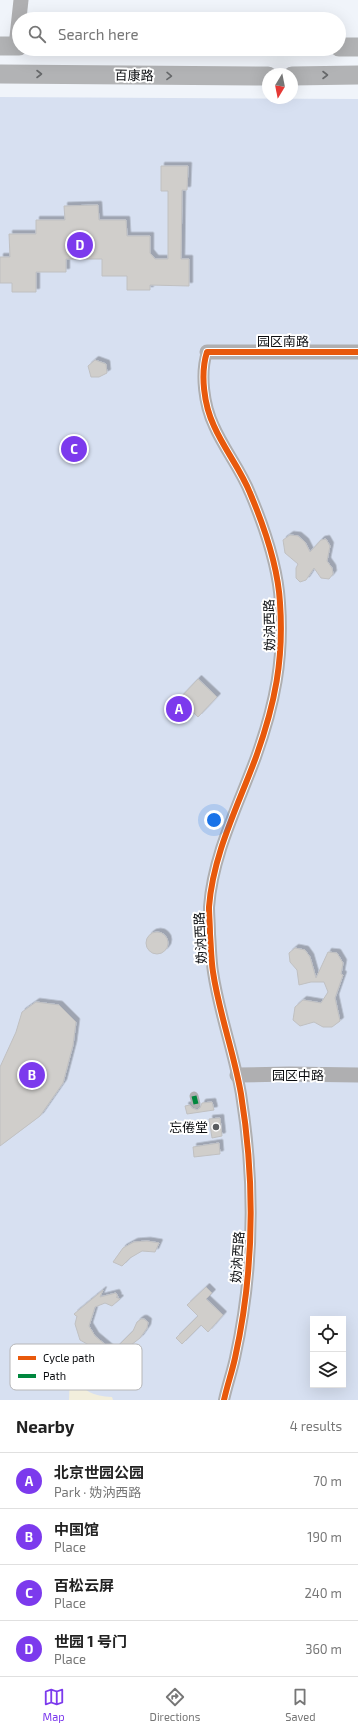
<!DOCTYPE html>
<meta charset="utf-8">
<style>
body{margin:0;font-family:"Exo 2","Noto Sans SC",sans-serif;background:#f6f6f6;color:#222}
.controls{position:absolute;right:12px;bottom:12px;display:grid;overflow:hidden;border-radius:0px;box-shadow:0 4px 16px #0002}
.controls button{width:36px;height:36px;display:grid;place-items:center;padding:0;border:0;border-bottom:1px solid #e0e0e0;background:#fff;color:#222;font:20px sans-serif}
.compass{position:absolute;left:262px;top:68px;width:36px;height:36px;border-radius:50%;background:#fff;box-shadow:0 4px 16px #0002;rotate:190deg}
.you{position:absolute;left:214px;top:820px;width:14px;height:14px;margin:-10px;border:3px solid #fff;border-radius:50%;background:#1a73e8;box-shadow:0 0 0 6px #1a73e833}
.badge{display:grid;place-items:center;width:26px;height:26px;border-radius:50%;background:#7c3aed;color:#fff;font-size:13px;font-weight:700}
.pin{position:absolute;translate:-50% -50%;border:2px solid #fff;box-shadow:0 1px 4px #0006}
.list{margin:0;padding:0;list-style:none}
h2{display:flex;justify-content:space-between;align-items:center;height:52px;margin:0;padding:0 16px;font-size:17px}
h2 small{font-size:13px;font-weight:400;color:#767676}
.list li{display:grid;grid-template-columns:26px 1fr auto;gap:12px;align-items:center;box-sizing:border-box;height:56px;padding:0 16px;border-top:1px solid #e0e0e0}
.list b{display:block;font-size:15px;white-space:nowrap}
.list p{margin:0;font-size:13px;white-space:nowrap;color:#767676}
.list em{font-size:13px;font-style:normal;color:#767676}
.icon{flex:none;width:22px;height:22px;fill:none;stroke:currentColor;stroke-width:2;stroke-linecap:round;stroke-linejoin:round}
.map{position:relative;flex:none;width:358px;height:1400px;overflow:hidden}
.search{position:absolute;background:#fff;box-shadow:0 4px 16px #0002;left:12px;right:12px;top:12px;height:44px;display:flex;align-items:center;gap:10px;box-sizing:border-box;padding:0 14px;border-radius:22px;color:#767676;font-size:15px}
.sheet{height:276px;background:#fff}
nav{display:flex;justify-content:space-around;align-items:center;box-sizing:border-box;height:56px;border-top:1px solid #e0e0e0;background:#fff;font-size:11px;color:#767676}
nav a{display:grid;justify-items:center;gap:2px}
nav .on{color:#7c3aed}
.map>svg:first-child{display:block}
.green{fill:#d7e0f1;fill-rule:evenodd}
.sand{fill:#f2eedc}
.building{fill:#d0cecb;stroke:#c0c0c1;filter:url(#shadow)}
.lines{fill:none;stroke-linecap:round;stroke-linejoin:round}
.pedestrian{stroke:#afafb1;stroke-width:9}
.minor{stroke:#afafb1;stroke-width:12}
.tertiary{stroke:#afafb1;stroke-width:15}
.primary{stroke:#b2b3b5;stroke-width:19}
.quiet{stroke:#00873e;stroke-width:5;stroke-dasharray:10 5;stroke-linecap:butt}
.cycleway-casing{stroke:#fff;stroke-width:8}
.cycleway{stroke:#e8590c;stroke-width:6}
.oneway{stroke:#66686a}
.poi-dot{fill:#5a5d61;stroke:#fff;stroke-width:1.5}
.labels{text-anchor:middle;stroke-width:4;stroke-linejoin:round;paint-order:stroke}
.street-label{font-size:13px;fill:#0a0c0f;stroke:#fff}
.poi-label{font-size:13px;fill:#0a0c0f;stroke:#fff;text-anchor:end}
.key{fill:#fff;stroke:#b6b6b7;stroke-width:1}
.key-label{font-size:11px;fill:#0a0c0f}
</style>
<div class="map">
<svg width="358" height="1400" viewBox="0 0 358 1400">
<defs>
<filter id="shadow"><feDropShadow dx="3.5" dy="-3.5" stdDeviation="0" flood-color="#0004"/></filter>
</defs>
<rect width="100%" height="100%" fill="#f0f4fa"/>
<path class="green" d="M0,97L358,99V1400H0ZM313,1319H343V1385H313Z"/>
<path class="sand" d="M74,1374C83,1392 93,1396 112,1397L113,1400H69L70,1375Z"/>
<path class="building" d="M161,166H188L187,190H182L181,259H189V286L150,285V290H127V276H102V259H66V272H36V292H12V283H0V257H10L9,234H36V220H65L64,206L98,205L99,220H126L127,236H150V253L155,259H168V191H161Z
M95,360L106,364L107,373L99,377H91L88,366Z
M290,535L298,536L305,542L310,552L321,540L326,539L330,546L327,561L332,568L333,574L329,579L321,578L314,568L306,580L300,582L296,578V568L298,564L285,553L283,540Z
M198,679L217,697L198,717L179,699Z
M146 943a11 11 0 1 1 22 0a11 11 0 1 1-22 0Z
M295,948L305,950L310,957L316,978L328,952L337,953L343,963L341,974L343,975L335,998L340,1021L332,1027H323L314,1022L300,1026L293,1020L295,1007L303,1000L321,1003L328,992L324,982H311L299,985L297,970L290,962L289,953Z
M36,1002L59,1005L76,1022L73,1045L63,1083L40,1116L0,1146V1067L16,1032L22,1012Z
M212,1102L214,1110L187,1114L185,1106L190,1105L192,1108L197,1110L200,1108L202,1103Z
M220,1118L222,1136L212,1138L209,1119Z
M219,1143L220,1154L194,1157L193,1147Z
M147,1241L159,1243L155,1252L142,1251L130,1258L122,1266L113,1262L123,1248L134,1242Z
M206,1287L212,1293L206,1299L223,1315L208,1332L201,1325L182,1344L176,1338L198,1316L187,1305Z
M103,1290L100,1297L116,1293L118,1297H116L120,1299L112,1306L105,1303L95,1307L89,1326L95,1336L113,1351L133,1331L137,1322L141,1319H144L148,1322L147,1328L140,1338L113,1359L110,1355L112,1352L96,1349L80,1340L75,1324L77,1316H76L74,1314Z"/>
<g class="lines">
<path class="pedestrian" d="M194,1096L196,1104"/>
<path class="minor" d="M207,352C200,374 204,405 214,426C224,449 241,470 250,493C264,526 278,567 280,603C284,659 275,704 256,757C238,806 213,854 209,907C209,915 210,925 210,934C211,946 211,959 213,972C219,1013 234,1053 241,1094C255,1181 254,1272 235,1358C232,1372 227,1386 224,1400"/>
<path class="tertiary" d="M16,46L21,0
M207,352H358
M237,1075L289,1074L358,1075"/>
<path class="primary" d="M0,46H19
M339,47H358
M0,74L268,76
M292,76L358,75"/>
<path class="quiet" d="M194,1096L196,1104"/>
<defs>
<path id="cycleway" d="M224,1400C227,1386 232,1372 235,1358C254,1272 255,1181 241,1094C234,1053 219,1013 213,972C211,959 211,946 210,934C210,925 209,915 209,907C213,854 238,806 256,757C275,704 284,659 280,603C278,567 264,526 250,493C241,470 224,449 214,426C204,405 200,374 207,352H358"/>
</defs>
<use href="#cycleway" class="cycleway-casing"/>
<use href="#cycleway" class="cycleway"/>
</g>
<defs><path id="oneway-chevron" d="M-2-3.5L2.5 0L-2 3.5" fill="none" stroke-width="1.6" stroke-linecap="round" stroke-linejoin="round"/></defs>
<g class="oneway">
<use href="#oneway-chevron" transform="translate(39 74)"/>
<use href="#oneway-chevron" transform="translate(325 75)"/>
<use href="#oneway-chevron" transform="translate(169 76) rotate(1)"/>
</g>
<circle class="poi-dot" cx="216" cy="1127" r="4"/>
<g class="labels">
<g class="street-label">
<text transform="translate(134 75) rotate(1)" y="5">百康路</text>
<text x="283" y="346">园区南路</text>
<text transform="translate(269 625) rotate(-91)" y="5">妫汭西路</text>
<text transform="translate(200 938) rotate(-93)" y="5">妫汭西路</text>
<text x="298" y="1080">园区中路</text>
<text transform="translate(237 1257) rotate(-86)" y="5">妫汭西路</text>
</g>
<g class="poi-label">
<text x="208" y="1132">忘倦堂</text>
</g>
</g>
<rect x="10" y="1344" width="132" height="46" rx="6" class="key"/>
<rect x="18" y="1356" width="18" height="4" fill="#e8590c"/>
<rect x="18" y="1374" width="18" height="4" fill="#00873e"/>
<g class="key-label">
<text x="43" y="1362">Cycle path</text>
<text x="43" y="1380">Path</text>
</g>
</svg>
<div class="controls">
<button><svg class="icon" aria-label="locate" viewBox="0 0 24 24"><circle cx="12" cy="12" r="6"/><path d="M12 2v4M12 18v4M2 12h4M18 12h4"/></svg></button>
<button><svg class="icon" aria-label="layers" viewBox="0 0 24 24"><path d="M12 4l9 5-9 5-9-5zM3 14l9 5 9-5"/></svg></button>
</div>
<svg class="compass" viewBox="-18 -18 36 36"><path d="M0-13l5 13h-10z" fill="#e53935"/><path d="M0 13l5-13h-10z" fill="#767676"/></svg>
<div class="you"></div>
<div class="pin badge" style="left:179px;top:709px">A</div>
<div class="pin badge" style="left:32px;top:1075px">B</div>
<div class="pin badge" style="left:74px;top:449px">C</div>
<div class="pin badge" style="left:80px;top:245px">D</div>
<div class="search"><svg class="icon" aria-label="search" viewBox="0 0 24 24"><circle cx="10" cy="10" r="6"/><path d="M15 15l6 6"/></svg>Search here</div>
</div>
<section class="sheet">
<h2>Nearby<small>4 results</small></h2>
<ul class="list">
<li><span class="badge">A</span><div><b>北京世园公园</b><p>Park · 妫汭西路</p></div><em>70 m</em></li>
<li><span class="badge">B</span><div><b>中国馆</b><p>Place</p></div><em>190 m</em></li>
<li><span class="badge">C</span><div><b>百松云屏</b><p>Place</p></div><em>240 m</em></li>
<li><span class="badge">D</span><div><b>世园 1 号门</b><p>Place</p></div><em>360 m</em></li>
</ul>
</section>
<nav>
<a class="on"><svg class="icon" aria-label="map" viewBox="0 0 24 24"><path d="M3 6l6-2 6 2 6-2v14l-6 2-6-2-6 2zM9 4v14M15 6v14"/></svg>Map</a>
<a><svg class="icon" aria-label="directions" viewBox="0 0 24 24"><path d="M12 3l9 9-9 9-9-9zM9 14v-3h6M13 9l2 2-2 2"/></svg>Directions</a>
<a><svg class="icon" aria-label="saved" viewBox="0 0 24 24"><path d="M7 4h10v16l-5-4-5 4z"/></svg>Saved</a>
</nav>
